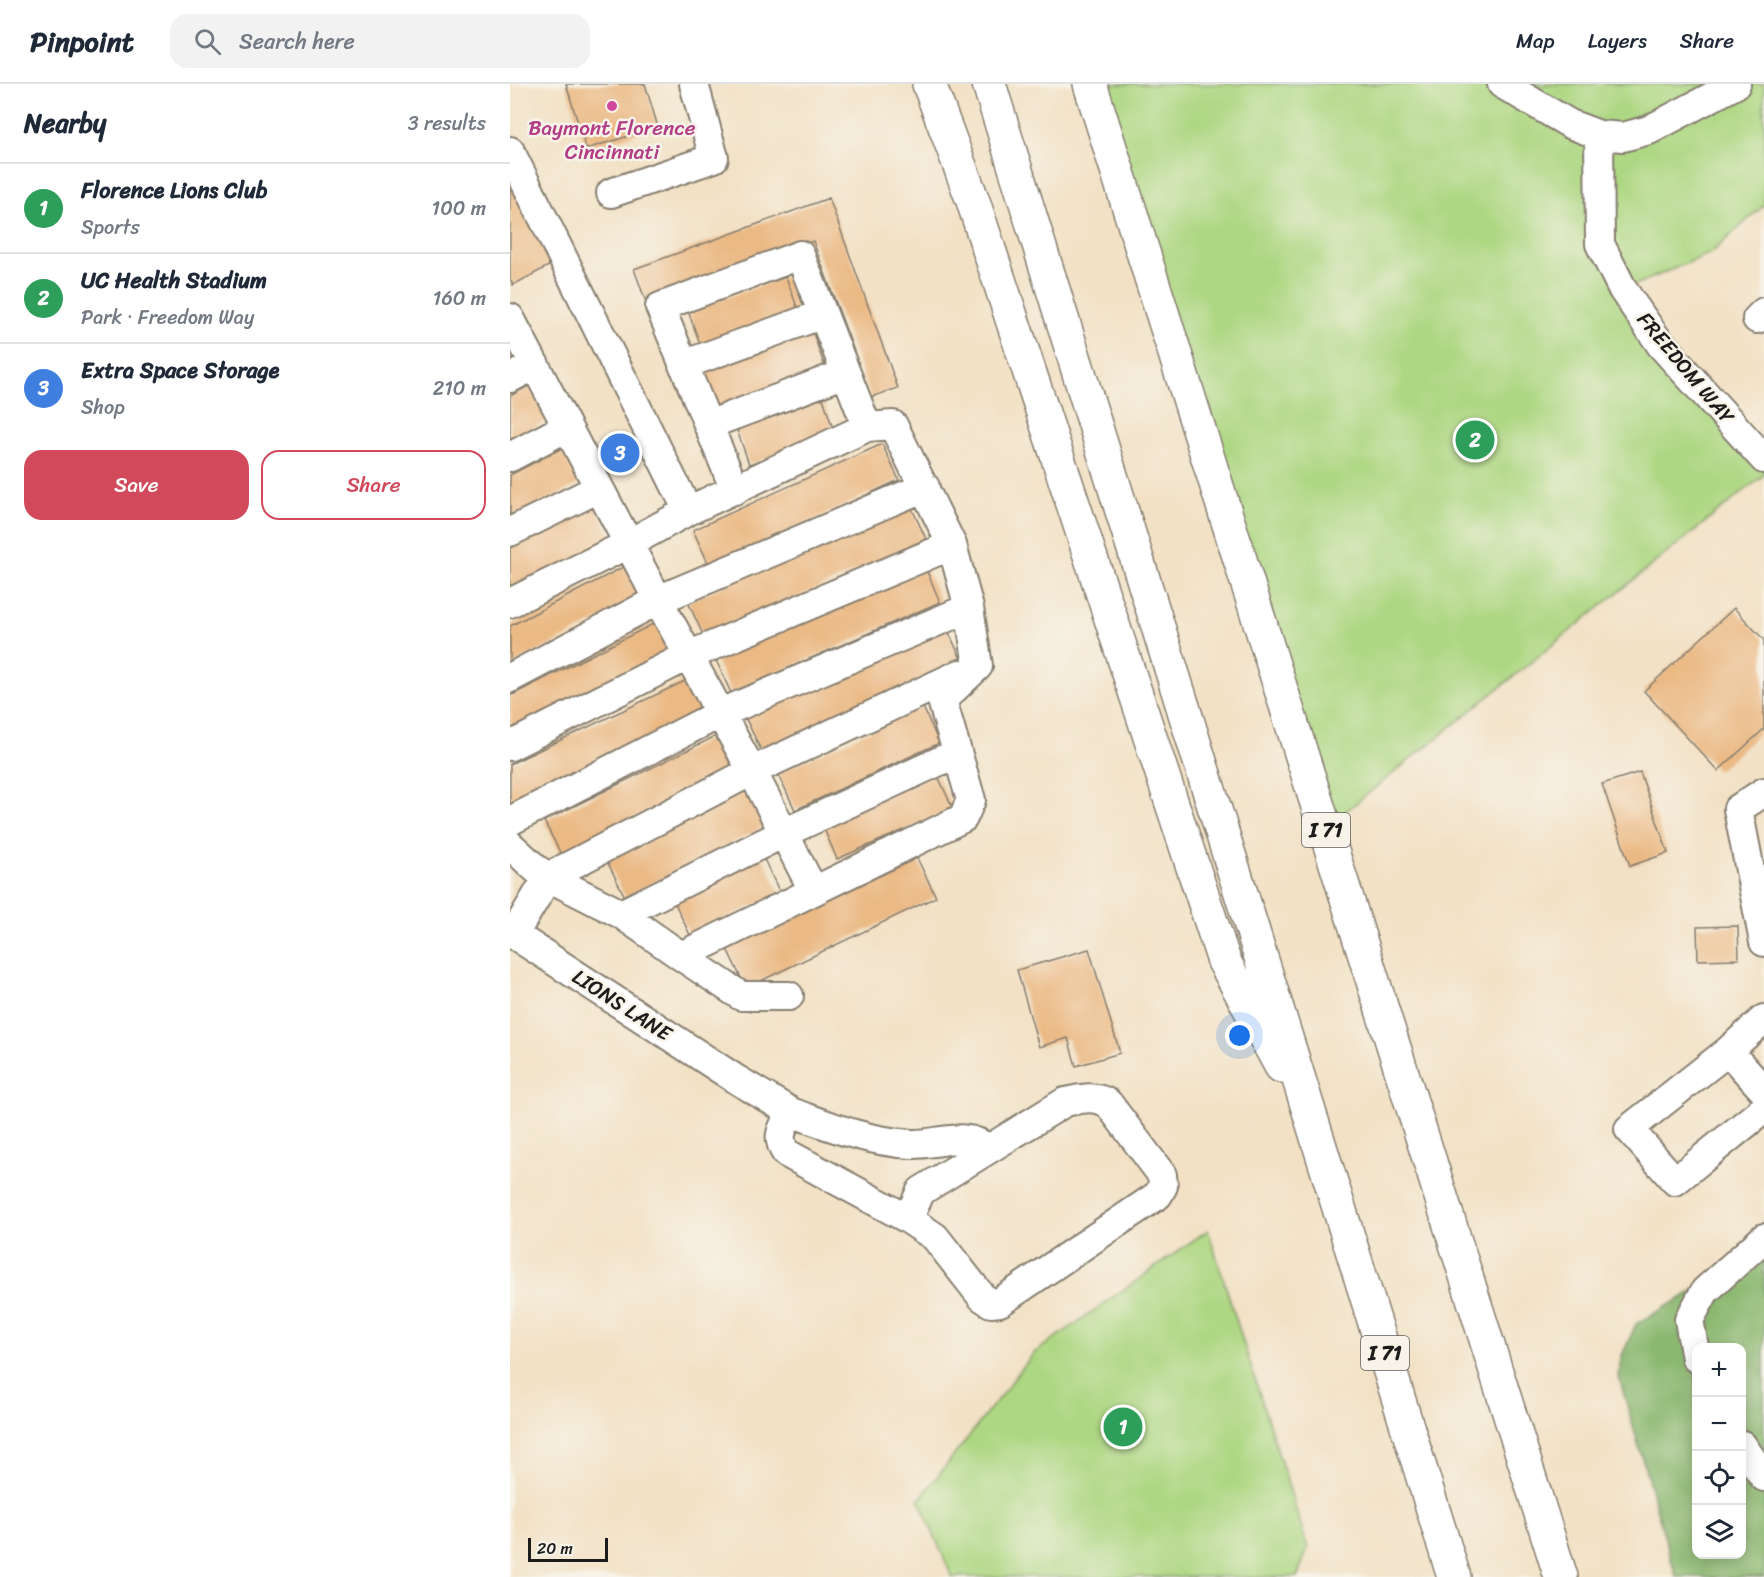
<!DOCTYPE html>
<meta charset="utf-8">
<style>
body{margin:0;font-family:Sriracha,sans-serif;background:#f2f2f3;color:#1f2937}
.controls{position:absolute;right:18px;bottom:18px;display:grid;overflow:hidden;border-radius:12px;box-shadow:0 3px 15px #0003}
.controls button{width:54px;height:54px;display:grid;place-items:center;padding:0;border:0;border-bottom:2px solid #e0e1e3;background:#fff;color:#1f2937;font:30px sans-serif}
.scale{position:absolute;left:18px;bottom:15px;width:80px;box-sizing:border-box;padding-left:6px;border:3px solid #1c1c1c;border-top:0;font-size:16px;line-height:21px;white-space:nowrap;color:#1c1c1c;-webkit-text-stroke:4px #f7f3e8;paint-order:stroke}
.you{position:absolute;left:730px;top:952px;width:21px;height:21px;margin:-15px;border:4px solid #fff;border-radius:50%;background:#1a73e8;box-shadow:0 0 0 9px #1a73e833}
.badge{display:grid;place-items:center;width:39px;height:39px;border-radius:50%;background:#d1495b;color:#fff;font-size:20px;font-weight:700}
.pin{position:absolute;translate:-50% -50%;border:3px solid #fff;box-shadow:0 2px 6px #0006}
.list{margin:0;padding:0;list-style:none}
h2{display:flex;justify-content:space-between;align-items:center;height:78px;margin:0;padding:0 24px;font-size:26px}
h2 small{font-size:20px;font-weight:400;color:#747a83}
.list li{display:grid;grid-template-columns:39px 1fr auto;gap:18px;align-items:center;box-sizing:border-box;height:90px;padding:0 24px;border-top:2px solid #e0e1e3}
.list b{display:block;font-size:22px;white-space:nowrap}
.list p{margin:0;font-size:20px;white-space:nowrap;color:#747a83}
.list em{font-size:20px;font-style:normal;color:#747a83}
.actions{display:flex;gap:12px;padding:18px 24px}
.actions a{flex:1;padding:14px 0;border:2px solid #d1495b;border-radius:18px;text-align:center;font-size:21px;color:#d1495b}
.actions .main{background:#d1495b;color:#fff}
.icon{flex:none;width:33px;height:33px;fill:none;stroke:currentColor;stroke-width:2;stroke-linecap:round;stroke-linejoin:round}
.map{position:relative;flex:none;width:1254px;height:1493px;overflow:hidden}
header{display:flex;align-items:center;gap:36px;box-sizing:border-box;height:84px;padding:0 30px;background:#fff;border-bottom:2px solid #e0e1e3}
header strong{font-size:28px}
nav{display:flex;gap:33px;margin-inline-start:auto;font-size:21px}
.search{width:420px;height:54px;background:#f2f2f3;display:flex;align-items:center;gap:15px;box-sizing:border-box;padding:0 21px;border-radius:18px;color:#747a83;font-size:22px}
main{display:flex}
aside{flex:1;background:#fff}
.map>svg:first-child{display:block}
.green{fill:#add782;stroke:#647a4f;stroke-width:1.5}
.forest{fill:#8ab870;stroke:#536a46;stroke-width:1.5;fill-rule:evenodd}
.building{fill:#ebb984}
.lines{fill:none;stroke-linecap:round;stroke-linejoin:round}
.minor-casing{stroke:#877e70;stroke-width:32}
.highway-casing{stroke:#877e70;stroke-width:36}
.minor{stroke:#fff;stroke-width:28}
.highway{stroke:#fff;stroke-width:33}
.hotel-dot{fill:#d1479c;stroke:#f7f3e8;stroke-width:2}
.labels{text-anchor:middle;stroke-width:5;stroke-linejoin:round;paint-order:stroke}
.shield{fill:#f7f3e8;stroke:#5e5c59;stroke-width:1.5}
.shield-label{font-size:20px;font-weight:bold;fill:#1c1c1c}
.hotel-label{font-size:21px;fill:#b23c85;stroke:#f7f3e8}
.street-label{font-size:21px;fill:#1c1c1c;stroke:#f7f3e8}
</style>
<header>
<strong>Pinpoint</strong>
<div class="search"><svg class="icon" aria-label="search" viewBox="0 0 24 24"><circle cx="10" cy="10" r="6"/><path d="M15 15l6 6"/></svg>Search here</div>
<nav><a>Map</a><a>Layers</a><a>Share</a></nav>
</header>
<main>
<aside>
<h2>Nearby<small>3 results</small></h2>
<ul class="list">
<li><span class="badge" style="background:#2e9e5b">1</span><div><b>Florence Lions Club</b><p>Sports</p></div><em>100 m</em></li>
<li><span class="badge" style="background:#2e9e5b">2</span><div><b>UC Health Stadium</b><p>Park · Freedom Way</p></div><em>160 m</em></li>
<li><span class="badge" style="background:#3f7fe0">3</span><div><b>Extra Space Storage</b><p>Shop</p></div><em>210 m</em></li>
</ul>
<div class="actions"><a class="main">Save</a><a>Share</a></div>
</aside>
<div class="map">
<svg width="1254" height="1493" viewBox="0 0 1254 1493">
<rect width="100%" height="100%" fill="#f7f3e8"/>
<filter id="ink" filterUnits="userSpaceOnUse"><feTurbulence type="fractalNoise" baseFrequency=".0167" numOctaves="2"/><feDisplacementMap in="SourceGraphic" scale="12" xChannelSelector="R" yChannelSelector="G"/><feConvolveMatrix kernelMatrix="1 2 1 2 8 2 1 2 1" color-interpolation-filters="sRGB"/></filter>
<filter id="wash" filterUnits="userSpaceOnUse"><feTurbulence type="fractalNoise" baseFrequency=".008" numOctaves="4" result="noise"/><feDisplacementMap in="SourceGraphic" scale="24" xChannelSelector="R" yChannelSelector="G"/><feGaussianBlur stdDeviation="1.35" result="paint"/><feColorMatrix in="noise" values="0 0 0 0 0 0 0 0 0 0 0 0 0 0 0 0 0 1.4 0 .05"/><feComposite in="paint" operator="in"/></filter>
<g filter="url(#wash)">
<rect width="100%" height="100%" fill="#f2e1c5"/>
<path class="green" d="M580,0H1254V121L1201,169L1113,206L1254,375V391L815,744Z
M698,1146L798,1464L787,1493H442L409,1416L524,1269Z"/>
<path class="forest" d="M1254,1155V1493H1166L1109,1293L1111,1274L1126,1240L1219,1187ZM1186,1264H1232V1470H1186Z"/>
<g id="blocks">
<path class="building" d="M56,0H135L148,43L76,65Z
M0,81L50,176L3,201L0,195Z
M319,114L388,304L361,313L303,157L136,218L124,185Z
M276,193L290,231L192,265L178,227Z
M303,249L316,286L204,325L191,288Z
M20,301L38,336L0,356V312Z
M313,314L325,351L239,380L226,343Z
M372,360L389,396L200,483L183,446Z
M52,364L71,399L0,435V391Z
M399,418L416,455L195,555L178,518Z
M85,421L103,456L0,508V464Z
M117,481L133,513L0,582V542Z
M416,485L430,518L221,609L206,576Z
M1224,524L1254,556V645L1208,687L1134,607Z
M147,538L163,570L0,651V612Z
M435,540L452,577L253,670L235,633Z
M177,596L194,631L0,723V680Z
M413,623L429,659L285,726L268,689Z
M206,652L223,685L51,770L34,737Z
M1130,688L1158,769L1120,782L1092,700Z
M427,690L443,725L327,775L312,740Z
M237,706L256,742L115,813L97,777Z
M253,773L270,809L180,851L163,815Z
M407,774L426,813L236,904L217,865Z
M1228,842L1229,875L1188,876L1187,843Z
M579,865L610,969L566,982L558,954L529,963L507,886Z"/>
</g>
</g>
<g filter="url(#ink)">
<use href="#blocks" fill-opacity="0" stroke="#877e70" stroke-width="1.5"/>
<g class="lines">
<defs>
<path id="minor" d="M992,0L1060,40L1089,51L1090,160L1113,206L1151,261L1254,375
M1089,51L1113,53L1139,46L1226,0
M0,67L178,427L118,460L0,519
M101,109L204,74L184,0
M0,234L148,516L242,687L303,806
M1247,235L1254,228
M173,281L313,230
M0,294L25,281
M198,341L336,289
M0,373L57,343
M178,427L357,343
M0,448L89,404
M0,594L148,516L415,403
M0,662L178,572L442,461
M1254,708L1228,725L1254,858
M0,737L209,630L459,524
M0,761L26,785L38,793L111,830L171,872L453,734L461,716L432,616L468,582L459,524L442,461L383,341L357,343L290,171L150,223L225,406
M111,830L274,749L447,669
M0,848L224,994L281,1028C273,1044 265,1052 276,1069L398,1135L425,1153L472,1213L481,1219L490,1218L648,1111L653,1102L652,1091L598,1019C583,1011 571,1015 555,1018L411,1107L398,1135
M4,850L38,793L242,687L450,590
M171,872L231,912H279
M1218,967L1254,935
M1254,1007L1218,967L1119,1045L1165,1097L1254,1025
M281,1028C321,1043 360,1058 402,1060C427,1061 457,1046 478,1065
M1186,1274L1179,1236L1195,1207L1254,1154
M1232,1361L1254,1393"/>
<path id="highway" d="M419,0L463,117L714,877L771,982
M479,0L944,1493
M580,0L1051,1493"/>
</defs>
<use href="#minor" class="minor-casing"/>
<use href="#highway" class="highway-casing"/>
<use href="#minor" class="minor"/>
<use href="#highway" class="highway"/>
</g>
</g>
<circle class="hotel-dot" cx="102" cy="22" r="6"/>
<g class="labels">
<g class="shield">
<rect x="792" y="729" width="48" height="34" rx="4.5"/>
<rect x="851" y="1252" width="48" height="34" rx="4.5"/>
</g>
<g class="shield-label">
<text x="816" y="753">I 71</text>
<text x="875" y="1276">I 71</text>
</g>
<g class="hotel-label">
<text x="102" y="51">Baymont Florence<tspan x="102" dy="24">Cincinnati</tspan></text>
</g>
<g class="street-label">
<text transform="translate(1176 284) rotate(50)" y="7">FREEDOM WAY</text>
<text transform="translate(112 921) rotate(33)" y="7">LIONS LANE</text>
</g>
</g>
</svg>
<div class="controls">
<button>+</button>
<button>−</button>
<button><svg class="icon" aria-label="locate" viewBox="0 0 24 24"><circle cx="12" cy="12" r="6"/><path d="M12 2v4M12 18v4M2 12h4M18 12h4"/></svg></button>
<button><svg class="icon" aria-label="layers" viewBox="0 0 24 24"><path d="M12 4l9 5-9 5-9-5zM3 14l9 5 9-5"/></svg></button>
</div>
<div class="scale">20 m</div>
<div class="you"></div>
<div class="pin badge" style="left:613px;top:1343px;background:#2e9e5b">1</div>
<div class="pin badge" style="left:965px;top:356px;background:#2e9e5b">2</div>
<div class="pin badge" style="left:110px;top:369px;background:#3f7fe0">3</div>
</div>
</main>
